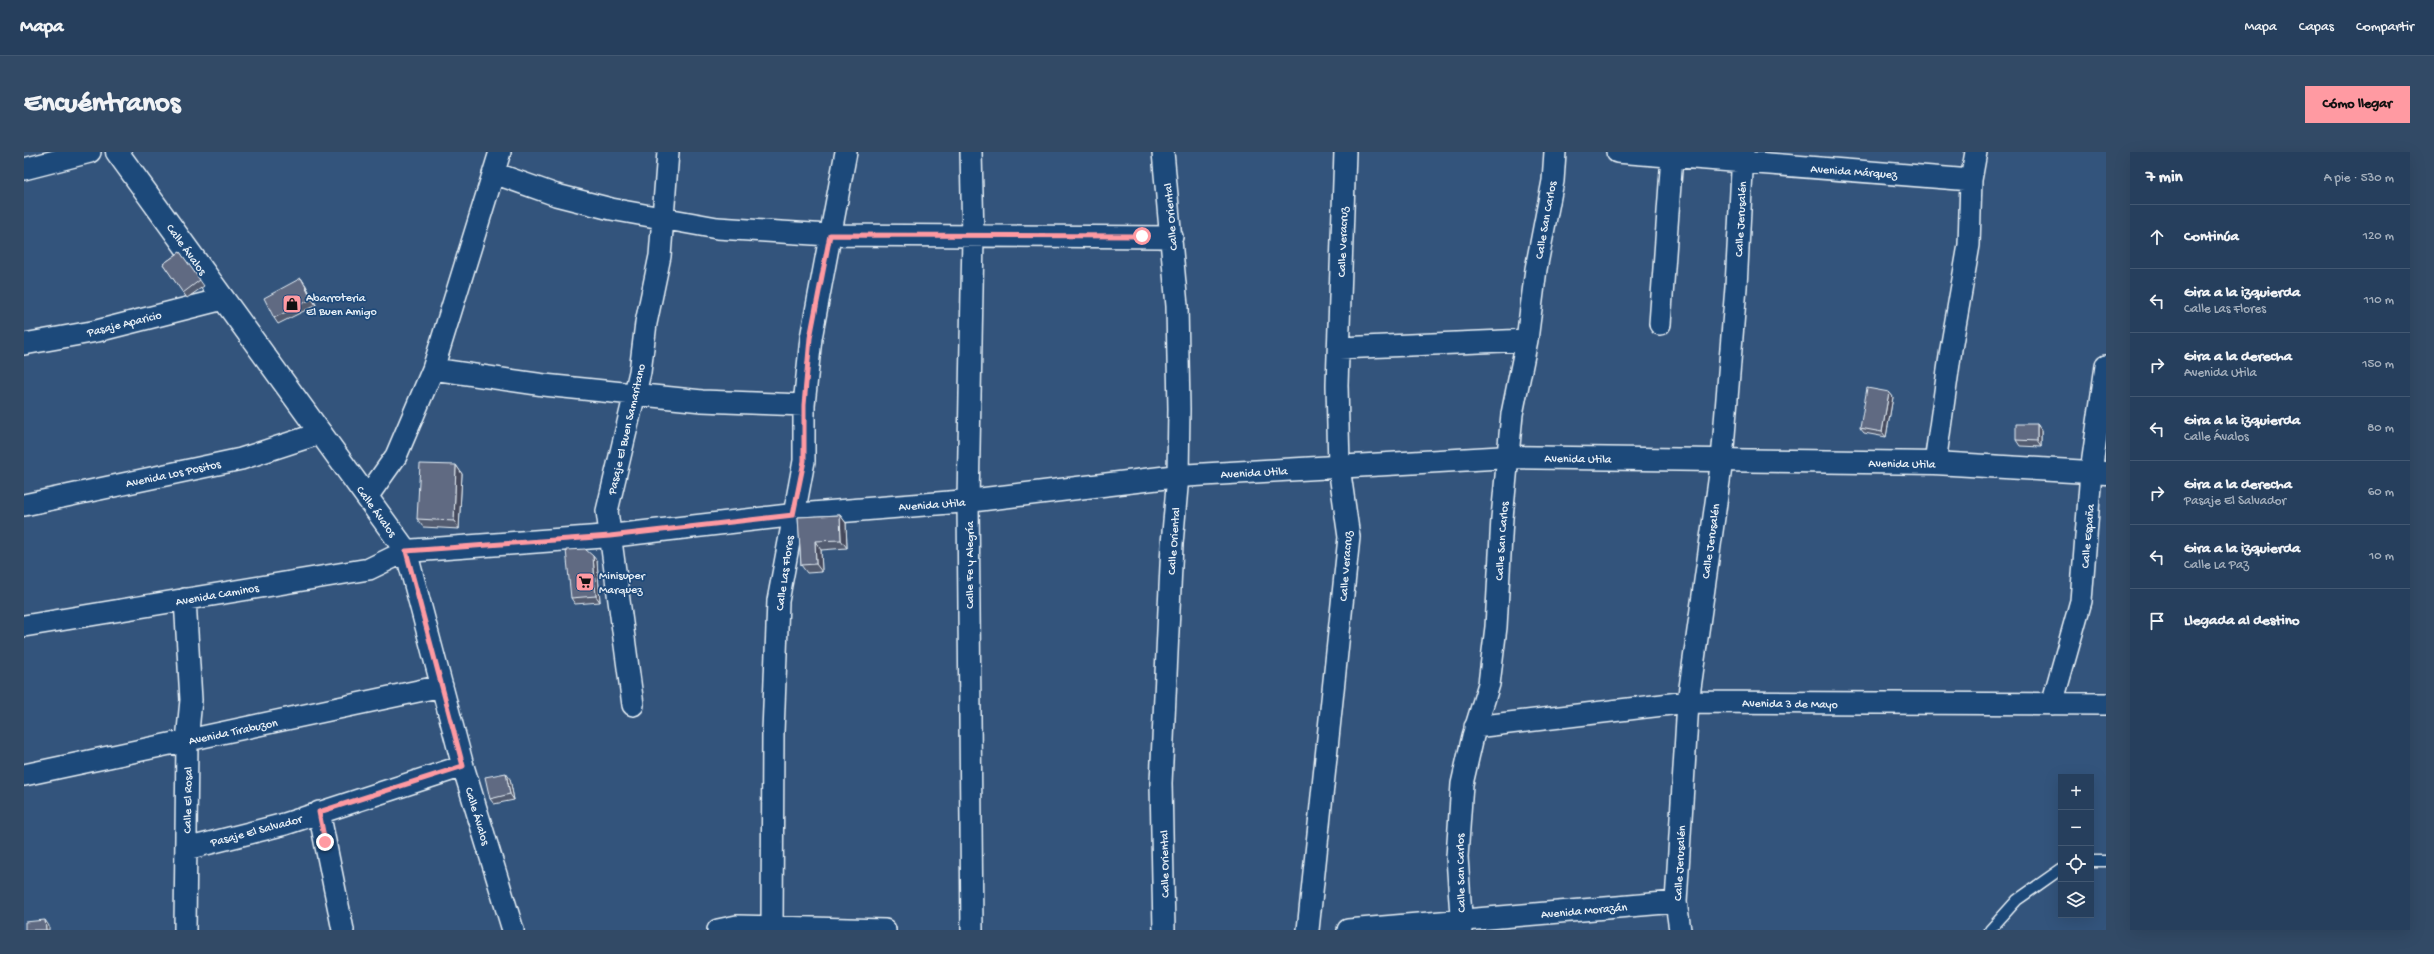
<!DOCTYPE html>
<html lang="es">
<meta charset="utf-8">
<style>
body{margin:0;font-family:"Gochi Hand",sans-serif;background:#324a66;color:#f1f3f6}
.controls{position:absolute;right:12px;bottom:12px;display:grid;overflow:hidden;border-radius:0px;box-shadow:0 4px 16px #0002}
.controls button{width:36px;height:36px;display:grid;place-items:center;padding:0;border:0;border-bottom:1px solid #425872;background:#263f5d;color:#f1f3f6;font:20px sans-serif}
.stop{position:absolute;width:12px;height:12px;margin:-9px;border:3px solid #ff9aa2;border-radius:50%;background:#fff}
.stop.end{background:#ff9aa2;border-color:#fff;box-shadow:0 1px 4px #0008}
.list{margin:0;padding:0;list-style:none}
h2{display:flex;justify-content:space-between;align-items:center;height:52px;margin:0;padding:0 16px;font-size:17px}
h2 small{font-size:13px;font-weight:400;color:#a4afbc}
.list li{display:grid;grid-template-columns:26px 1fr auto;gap:12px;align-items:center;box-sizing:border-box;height:64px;padding:0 16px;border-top:1px solid #425872}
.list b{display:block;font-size:15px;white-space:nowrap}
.list p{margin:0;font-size:13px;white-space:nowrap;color:#a4afbc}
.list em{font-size:13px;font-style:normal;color:#a4afbc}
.icon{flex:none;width:22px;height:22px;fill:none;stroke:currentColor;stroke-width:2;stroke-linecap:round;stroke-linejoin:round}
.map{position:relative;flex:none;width:2082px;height:778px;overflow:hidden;border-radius:0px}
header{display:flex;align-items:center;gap:24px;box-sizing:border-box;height:56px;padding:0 20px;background:#263f5d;border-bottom:1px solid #425872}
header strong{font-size:19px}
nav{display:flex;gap:22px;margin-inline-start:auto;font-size:14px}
.intro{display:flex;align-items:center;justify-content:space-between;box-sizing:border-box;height:96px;padding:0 24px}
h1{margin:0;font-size:28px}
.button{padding:10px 18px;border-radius:0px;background:#ff9aa2;color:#111;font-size:14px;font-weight:700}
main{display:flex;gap:24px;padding:0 24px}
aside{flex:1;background:#263f5d;border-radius:0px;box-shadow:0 4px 16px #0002}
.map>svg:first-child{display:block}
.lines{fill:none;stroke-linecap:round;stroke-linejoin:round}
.lane-casing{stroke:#e8f1f8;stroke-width:13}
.street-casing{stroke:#e8f1f8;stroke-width:24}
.secondary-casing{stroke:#e8f1f8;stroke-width:25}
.lane{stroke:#1f4a7a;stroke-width:10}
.street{stroke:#1f4a7a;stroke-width:21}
.secondary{stroke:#1f4a7a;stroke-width:22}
.wall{fill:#535b70;stroke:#e8f1f8}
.shaded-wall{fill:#444a5b;stroke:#e8f1f8}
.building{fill:#616a82;stroke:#e8f1f8}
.route{stroke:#ff9aa2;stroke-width:5}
.labels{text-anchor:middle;stroke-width:3.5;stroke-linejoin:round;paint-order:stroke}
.street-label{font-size:12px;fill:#e8f1f8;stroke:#1f4a7a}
.poi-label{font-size:12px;fill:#e8f1f8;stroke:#1f4a7a;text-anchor:start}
</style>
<header>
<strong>Mapa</strong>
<nav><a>Mapa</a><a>Capas</a><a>Compartir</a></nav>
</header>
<div class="intro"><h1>Encuéntranos</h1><a class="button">Cómo llegar</a></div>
<main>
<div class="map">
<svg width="2082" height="778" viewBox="0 0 2082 778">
<rect width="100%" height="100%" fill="#33547c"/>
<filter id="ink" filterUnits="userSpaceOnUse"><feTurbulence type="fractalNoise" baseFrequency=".025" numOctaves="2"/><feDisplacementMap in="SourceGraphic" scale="8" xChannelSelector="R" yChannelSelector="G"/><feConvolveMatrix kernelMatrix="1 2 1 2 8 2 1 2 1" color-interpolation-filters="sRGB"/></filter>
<g filter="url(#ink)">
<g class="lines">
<defs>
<path id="lane" d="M2067,709H2082
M1966,778L1993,748L2037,717"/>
<path id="street" d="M947,0L949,85L944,349L948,778
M1139,0L1153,154L1155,257L1154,324L1148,392L1137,631L1140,778
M1593,0L1947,28
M0,17L66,0
M470,21L532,43L587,57L693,76L805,83L1148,85
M1636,172L1648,4
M0,192L73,179L199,147
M1315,196L1503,188
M409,217L520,233L678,249L780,253
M1911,311L1927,197L1945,93L1947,28L1952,0
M343,345L372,304L409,217L476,0
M0,353L217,307L297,281
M161,447L167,548L163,589L161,778
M0,474L345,417L382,399L439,614L489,778
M2028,552L2057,449L2067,320L2082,214
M609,553L583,359L616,220L622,171L636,104L644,0
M1451,575L1664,550L2082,552
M0,623L418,534
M295,660L319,778
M162,697L261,672L439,614
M748,774L749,580L754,449L780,309V253L787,186L822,0
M694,778L713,774L861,778
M1284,778L1325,385L1315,315L1313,233L1321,0
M1324,778L1652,750
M1438,778L1433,705L1438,632L1449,584L1465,532L1472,475L1478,366L1488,262L1503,188L1512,117L1529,29L1531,0
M1656,778L1652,750L1664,550L1698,308L1712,135L1719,0"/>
<path id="secondary" d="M93,0L382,399L586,384L769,363L944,349L1154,324L1485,305L1911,311L2082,321"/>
</defs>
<use href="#lane" class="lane-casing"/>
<use href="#street" class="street-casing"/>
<use href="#secondary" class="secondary-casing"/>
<use href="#lane" class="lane"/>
<use href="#street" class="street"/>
<use href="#secondary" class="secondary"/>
</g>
<path class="wall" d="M156,100L180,134L163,146L139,112Z
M281,132L292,153L254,172L250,166Z
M1865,240L1869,245L1862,285L1840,281L1836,276Z
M2013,272L2017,278V295L1996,294L1992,288Z
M432,313L438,322L435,377L399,375L393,367Z
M816,363L822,371L823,396L797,398L798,420L783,421L777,413L774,365Z
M573,409L576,450L551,452L547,446Z
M486,627L490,648L470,652L466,647Z"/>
<path class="shaded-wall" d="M277,126L281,132L292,153L288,147Z
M1865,240L1869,245L1862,285L1858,280Z
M2013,272L2017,278V295L2013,289Z
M432,313L438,322L435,377L430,369Z
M816,363L822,371L823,396L817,388Z
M791,389L797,398L798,420L792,412Z
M569,404L573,409L576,450L572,444Z
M482,621L486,627L490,648L486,642Z
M21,768L25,774V778H22Z"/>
<path class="building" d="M156,100L176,128L159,141L139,112Z
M277,126L288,147L250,166L240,146Z
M1843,236L1865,240L1858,280L1836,276Z
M1992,272H2013V289L1992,288Z
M396,312L432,313L430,369L393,367Z
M816,363L817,388L791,389L792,412L777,413L774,365Z
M561,397L569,404L572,444L547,446L542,398Z
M482,621L486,642L466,647L461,625Z
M21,768L22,778H1V770Z"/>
</g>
<g class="lines" filter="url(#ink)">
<path class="route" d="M301,690L295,660L439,614L382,399L586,384L769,363L780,309V253L786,186L806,83L1118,84"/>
</g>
<defs>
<symbol id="shop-square" viewBox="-11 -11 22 22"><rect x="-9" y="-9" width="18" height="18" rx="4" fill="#ff9aa2" stroke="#1f4a7a"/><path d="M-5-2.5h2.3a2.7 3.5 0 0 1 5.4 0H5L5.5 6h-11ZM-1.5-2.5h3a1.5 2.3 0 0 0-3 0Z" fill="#111"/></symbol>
<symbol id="supermarket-square" viewBox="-11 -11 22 22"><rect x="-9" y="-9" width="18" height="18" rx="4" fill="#ff9aa2" stroke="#1f4a7a"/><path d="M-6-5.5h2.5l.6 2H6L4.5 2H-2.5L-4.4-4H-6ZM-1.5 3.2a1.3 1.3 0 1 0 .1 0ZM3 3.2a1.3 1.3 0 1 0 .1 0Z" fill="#111"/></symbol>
</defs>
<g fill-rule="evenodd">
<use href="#shop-square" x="257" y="141" width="22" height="22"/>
<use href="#supermarket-square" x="550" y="419" width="22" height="22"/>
</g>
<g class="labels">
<g class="street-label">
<text transform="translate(1830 19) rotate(4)" y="4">Avenida Márquez</text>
<text transform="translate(1146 65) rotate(-95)" y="4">Calle Oriental</text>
<text transform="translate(1716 67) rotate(-87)" y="4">Calle Jerusalén</text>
<text transform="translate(1521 68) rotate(-80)" y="4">Calle San Carlos</text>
<text transform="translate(1318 90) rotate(-88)" y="4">Calle Veracruz</text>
<text transform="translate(163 97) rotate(54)" y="4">Calle Ávalos</text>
<text transform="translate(100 171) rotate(-14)" y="4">Pasaje Aparicio</text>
<text transform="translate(602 277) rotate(-77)" y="4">Pasaje El Buen Samaritano</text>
<text transform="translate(1554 306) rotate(1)" y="4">Avenida Utila</text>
<text transform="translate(1878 311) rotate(1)" y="4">Avenida Utila</text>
<text transform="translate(1230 320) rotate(-3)" y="4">Avenida Utila</text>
<text transform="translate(149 321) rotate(-12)" y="4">Avenida Los Positos</text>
<text transform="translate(908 352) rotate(-4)" y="4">Avenida Utila</text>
<text transform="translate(353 359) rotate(54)" y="4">Calle Ávalos</text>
<text transform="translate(2063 384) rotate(-85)" y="4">Calle España</text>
<text transform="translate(1149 389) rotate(-86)" y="4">Calle Oriental</text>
<text transform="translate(1477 389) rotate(-86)" y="4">Calle San Carlos</text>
<text transform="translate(1686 389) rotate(-82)" y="4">Calle Jerusalén</text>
<text transform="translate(945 413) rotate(-90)" y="4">Calle Fe y Alegría</text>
<text transform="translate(1321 414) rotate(-86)" y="4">Calle Veracruz</text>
<text transform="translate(760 421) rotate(-82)" y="4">Calle Las Flores</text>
<text transform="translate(193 442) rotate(-10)" y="4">Avenida Caminos</text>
<text transform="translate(1766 551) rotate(1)" y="4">Avenida 3 de Mayo</text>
<text transform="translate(209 579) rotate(-12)" y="4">Avenida Tirabuzon</text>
<text transform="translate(163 648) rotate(-89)" y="4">Calle El Rosal</text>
<text transform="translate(454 664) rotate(73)" y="4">Calle Ávalos</text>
<text transform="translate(232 678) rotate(-15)" y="4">Pasaje El Salvador</text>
<text transform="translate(1655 711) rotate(-87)" y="4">Calle Jerusalén</text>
<text transform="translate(1140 712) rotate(-91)" y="4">Calle Oriental</text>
<text transform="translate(1436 721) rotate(-91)" y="4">Calle San Carlos</text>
<text transform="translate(1560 758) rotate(-5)" y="4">Avenida Morazán</text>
</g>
<g class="poi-label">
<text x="282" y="149">Abarroteria<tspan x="282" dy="14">El Buen Amigo</tspan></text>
<text x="575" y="427">Minisuper<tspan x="575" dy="14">Marquez</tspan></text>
</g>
</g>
</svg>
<div class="controls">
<button>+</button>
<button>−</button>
<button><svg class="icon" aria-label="locate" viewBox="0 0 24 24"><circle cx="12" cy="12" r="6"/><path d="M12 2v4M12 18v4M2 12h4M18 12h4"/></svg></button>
<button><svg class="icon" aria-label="layers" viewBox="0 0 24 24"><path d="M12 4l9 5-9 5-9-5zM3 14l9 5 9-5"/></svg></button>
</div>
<div class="stop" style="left:1118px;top:84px"></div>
<div class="stop end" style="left:301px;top:690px"></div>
</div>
<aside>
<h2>7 min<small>A pie · 530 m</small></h2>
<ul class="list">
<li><svg class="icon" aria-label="ahead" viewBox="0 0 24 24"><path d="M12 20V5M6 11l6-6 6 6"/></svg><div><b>Continúa</b></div><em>120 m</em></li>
<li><svg class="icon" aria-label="left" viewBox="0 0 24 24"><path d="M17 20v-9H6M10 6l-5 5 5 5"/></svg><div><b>Gira a la izquierda</b><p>Calle Las Flores</p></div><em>110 m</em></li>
<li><svg class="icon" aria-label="right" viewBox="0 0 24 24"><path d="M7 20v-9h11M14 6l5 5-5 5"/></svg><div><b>Gira a la derecha</b><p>Avenida Utila</p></div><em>150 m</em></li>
<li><svg class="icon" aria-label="left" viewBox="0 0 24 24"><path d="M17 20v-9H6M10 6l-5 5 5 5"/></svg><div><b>Gira a la izquierda</b><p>Calle Ávalos</p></div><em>80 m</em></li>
<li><svg class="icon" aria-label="right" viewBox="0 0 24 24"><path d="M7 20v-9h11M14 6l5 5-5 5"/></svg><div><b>Gira a la derecha</b><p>Pasaje El Salvador</p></div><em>60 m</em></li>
<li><svg class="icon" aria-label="left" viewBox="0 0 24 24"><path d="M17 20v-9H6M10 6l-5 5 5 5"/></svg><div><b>Gira a la izquierda</b><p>Calle La Paz</p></div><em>10 m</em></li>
<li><svg class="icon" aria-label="arrive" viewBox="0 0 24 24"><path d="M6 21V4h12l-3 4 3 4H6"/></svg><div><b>Llegada al destino</b></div></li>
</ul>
</aside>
</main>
